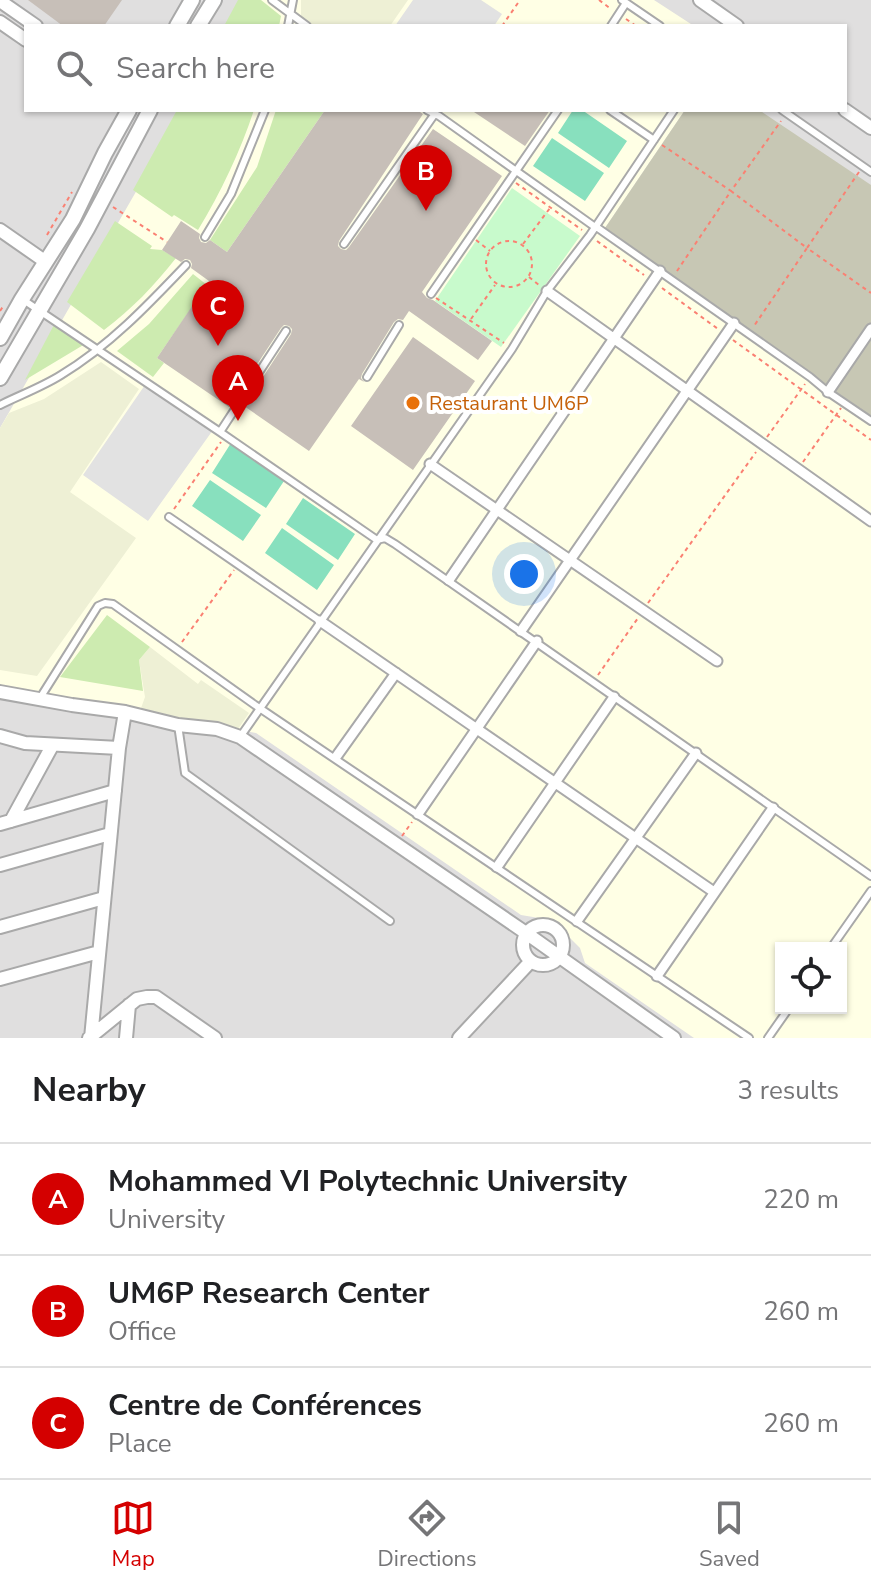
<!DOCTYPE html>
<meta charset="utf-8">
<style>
body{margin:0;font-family:"Nunito Sans",sans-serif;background:#f2f2f2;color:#202124}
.controls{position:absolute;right:24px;bottom:24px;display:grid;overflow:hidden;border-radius:0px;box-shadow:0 2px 6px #0004}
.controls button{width:72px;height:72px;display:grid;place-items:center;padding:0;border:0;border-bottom:2px solid #e0e0e0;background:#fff;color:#202124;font:40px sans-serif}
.you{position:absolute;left:524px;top:574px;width:28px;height:28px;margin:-20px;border:6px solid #fff;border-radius:50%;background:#1a73e8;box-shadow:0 0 0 12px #1a73e833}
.badge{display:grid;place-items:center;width:52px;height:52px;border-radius:50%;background:#d40000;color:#fff;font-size:26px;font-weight:700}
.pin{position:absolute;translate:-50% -66px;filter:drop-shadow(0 2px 4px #0008)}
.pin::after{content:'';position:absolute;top:42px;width:28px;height:24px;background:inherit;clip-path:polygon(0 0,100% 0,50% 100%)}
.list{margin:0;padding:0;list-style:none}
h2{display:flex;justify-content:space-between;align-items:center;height:104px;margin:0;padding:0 32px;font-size:34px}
h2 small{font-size:26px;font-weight:400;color:#757577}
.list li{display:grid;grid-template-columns:52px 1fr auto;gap:24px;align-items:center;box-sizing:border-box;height:112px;padding:0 32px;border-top:2px solid #e0e0e0}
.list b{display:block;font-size:30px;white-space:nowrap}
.list p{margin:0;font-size:26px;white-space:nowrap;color:#757577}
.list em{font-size:26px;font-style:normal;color:#757577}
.icon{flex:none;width:44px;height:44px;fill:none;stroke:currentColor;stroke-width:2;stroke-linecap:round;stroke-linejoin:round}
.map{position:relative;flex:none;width:871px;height:1038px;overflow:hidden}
.search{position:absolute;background:#fff;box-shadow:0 2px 6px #0004;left:24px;right:24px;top:24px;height:88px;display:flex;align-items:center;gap:20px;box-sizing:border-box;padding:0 28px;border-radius:0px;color:#757577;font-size:30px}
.sheet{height:440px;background:#fff}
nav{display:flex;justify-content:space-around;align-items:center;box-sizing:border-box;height:112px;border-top:2px solid #e0e0e0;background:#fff;font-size:22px;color:#757577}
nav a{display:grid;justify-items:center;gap:4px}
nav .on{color:#d40000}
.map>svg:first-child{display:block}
.residential{fill:#e0dfdf;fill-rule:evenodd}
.education{fill:#ffffe5;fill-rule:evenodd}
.construction{fill:#c7c7b4}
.farmland{fill:#eef0d5}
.grass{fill:#cdebb0}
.park{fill:#c8facc}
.pitch{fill:#88e0be}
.parking{fill:#e2e2e2}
.building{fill:#c7bfb8}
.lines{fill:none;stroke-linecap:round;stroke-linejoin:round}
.service-casing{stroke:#a9a9a9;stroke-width:10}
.pedestrian-casing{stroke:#a9a9a9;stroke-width:13}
.minor-casing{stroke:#a9a9a9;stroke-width:16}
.tertiary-casing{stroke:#a9a9a9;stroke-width:18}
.path{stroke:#fa8072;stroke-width:2;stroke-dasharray:4 4;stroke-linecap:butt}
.service{stroke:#fff;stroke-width:6}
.pedestrian{stroke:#fff;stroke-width:9}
.minor{stroke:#fff;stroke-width:12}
.tertiary{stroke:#fff;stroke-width:14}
.food-dot{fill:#e8710a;stroke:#fff;stroke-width:3}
.labels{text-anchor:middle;stroke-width:8;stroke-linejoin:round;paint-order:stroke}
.food-label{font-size:20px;fill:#c56008;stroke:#fff;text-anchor:start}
</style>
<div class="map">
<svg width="871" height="1038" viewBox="0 0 871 1038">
<rect width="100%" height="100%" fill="#f2efe9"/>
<path class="residential" d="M0,0H871V1038H0ZM26,26H845V110H26ZM781,948H841V1008H781Z"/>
<path class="education" d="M246,0H654L694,26H231Z
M183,110H685L603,231L871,416V1038H694L585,963L580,948L557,925L545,919L521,915L256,733L0,687V428ZM781,948H841V1008H781Z"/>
<path class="construction" d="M685,110H759L871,185V416L603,231Z"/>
<path class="farmland" d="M301,0H408L390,26H308L301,21Z
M101,362L139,389L70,492L136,538L37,676L0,670V428L9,413L44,399Z
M150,647L198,684L201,680L249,713L238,729L140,711L145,697L139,660Z"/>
<path class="grass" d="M238,0H261L281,16L279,26H224Z
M177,110H254C240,152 221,192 198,230L174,215L172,217L133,190Z
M276,110H325L227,252L210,240L257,167Z
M115,221L152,246L150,249L162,250L176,258C154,286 132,309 104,330L67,302Z
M193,274L207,285L157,358L164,363L153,377L117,351L149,324Z
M57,319L90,341L25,380Z
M107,615L150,647L139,660L143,691L60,677Z"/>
<path class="park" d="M512,188L580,236L501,347L435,301Z"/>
<path class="pitch" d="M573,110H582L627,141L609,168L558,133Z
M552,138L604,173L585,201L533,166Z
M231,443L286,478L266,508L212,473Z
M210,480L261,515L243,541L192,506Z
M303,498L355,534L338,560L286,524Z
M282,528L334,565L317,590L265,553Z"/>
<path class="parking" d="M413,0H481L502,14L494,26H395Z
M145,385L213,430L148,521L83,475Z"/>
<path class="building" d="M28,0H122L104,26H63Z
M325,110H417L423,114L339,241L338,246L341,249L346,250L349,247L433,129L502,176L422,292L427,298L433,300L492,341L478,360L409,311L403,320L398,319L394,322L362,374L361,378L364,382L359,379L309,451L244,406L291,334L292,329L289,326L284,325L281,328L229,407L157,358L209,281L191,268L192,264L190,260L185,259L181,262L162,250L181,221L200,234L199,238L201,242L206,243L210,240L227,252Z
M471,110H550L525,146Z
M413,337L475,381L413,470L351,426Z"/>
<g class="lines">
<defs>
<path id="service" d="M272,0L307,26
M622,0L660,26
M288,26L293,0
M611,26L626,3
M427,110L439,116L595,227
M610,110L654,140
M782,110L871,172
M595,226L810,377L828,392L871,421
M205,237L231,194L265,110
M344,244L434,115
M431,294L558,110
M22,299L220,432L377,540L385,538L395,544L871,876
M367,377L399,325
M0,405C20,395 42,387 61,375C109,346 148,305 186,265
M220,432L286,331
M169,517L320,621
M40,698L98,606L105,603L113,604L255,705L749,1038
M178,725L185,773L390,921
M240,737L512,349L547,291L590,235L674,110
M831,948L871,891
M768,1038L789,1008"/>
<path id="pedestrian" d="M547,291L871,521
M828,392L871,329
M430,464L717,661
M449,580L660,271
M320,621L714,892
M521,631L734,323
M336,757L396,673
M418,814L537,641
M497,867L614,697
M577,921L696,753
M657,976L773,808"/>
<path id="minor" d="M700,0L737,26
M0,1L36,26
M0,22L26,40
M845,110L871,128
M0,230L46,262
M0,692L72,705L125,712L178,725L217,729L240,737L526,933L674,1038
M0,736L25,743L119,748
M11,821L52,746
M0,824L115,791
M0,865L110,834
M523 945a20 20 0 1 1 40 0a20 20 0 1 1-40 0Z
M0,927L104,898
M0,979L99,952
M89,1038L137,999L147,997H156L215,1038
M91,1038L119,748L125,712
M126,1038L129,1005
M459,1038L531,961"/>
<path id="tertiary" d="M177,26L192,0
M198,26L214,0
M0,338L22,299L73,219L105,153L129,110
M0,378L87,229L150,110"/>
</defs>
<use href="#service" class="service-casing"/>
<use href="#pedestrian" class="pedestrian-casing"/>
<use href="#minor" class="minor-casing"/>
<use href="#tertiary" class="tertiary-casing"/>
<path class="path" d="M599,0L611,9
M626,19L636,26
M502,26L520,0
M662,145L731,191L781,121
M859,172L807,248L871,293
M516,183L582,230
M113,207L167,242
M47,235L72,192
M476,240L490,251
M486 264a23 23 0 1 1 46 0a23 23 0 1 1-46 0Z
M597,241L644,275
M523,244L550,208
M677,271L731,191L807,248L754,326
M529,277L540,286
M662,288L718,329
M436,298L504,343
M0,311L4,305
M471,319L495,285
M733,340L871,440
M767,437L805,384
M803,462L841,408
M174,509L221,442
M648,603L756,452
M182,642L234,570
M598,675L638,618
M402,836L412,822"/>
<use href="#service" class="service"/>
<use href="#pedestrian" class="pedestrian"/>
<use href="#minor" class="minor"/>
<use href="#tertiary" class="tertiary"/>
</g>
<circle class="food-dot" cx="413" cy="403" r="8"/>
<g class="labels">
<g class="food-label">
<text x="429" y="410">Restaurant UM6P</text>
</g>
</g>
</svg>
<div class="controls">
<button><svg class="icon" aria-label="locate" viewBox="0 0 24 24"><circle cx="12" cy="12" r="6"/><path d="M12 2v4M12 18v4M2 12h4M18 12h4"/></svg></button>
</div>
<div class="you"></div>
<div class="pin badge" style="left:238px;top:421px">A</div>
<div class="pin badge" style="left:426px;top:211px">B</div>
<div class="pin badge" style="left:218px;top:346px">C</div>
<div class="search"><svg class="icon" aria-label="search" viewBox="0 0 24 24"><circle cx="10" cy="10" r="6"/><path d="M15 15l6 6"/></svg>Search here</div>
</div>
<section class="sheet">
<h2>Nearby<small>3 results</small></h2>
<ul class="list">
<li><span class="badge">A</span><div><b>Mohammed VI Polytechnic University</b><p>University</p></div><em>220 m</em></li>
<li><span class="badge">B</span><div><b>UM6P Research Center</b><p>Office</p></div><em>260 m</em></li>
<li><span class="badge">C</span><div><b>Centre de Conférences</b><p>Place</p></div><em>260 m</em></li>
</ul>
</section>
<nav>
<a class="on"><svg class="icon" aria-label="map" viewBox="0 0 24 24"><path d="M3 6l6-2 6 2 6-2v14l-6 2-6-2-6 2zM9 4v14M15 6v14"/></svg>Map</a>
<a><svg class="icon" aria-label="directions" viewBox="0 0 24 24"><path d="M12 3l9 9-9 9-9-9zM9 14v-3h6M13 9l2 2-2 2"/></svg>Directions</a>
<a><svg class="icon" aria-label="saved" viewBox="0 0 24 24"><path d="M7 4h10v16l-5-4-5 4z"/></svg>Saved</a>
</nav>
